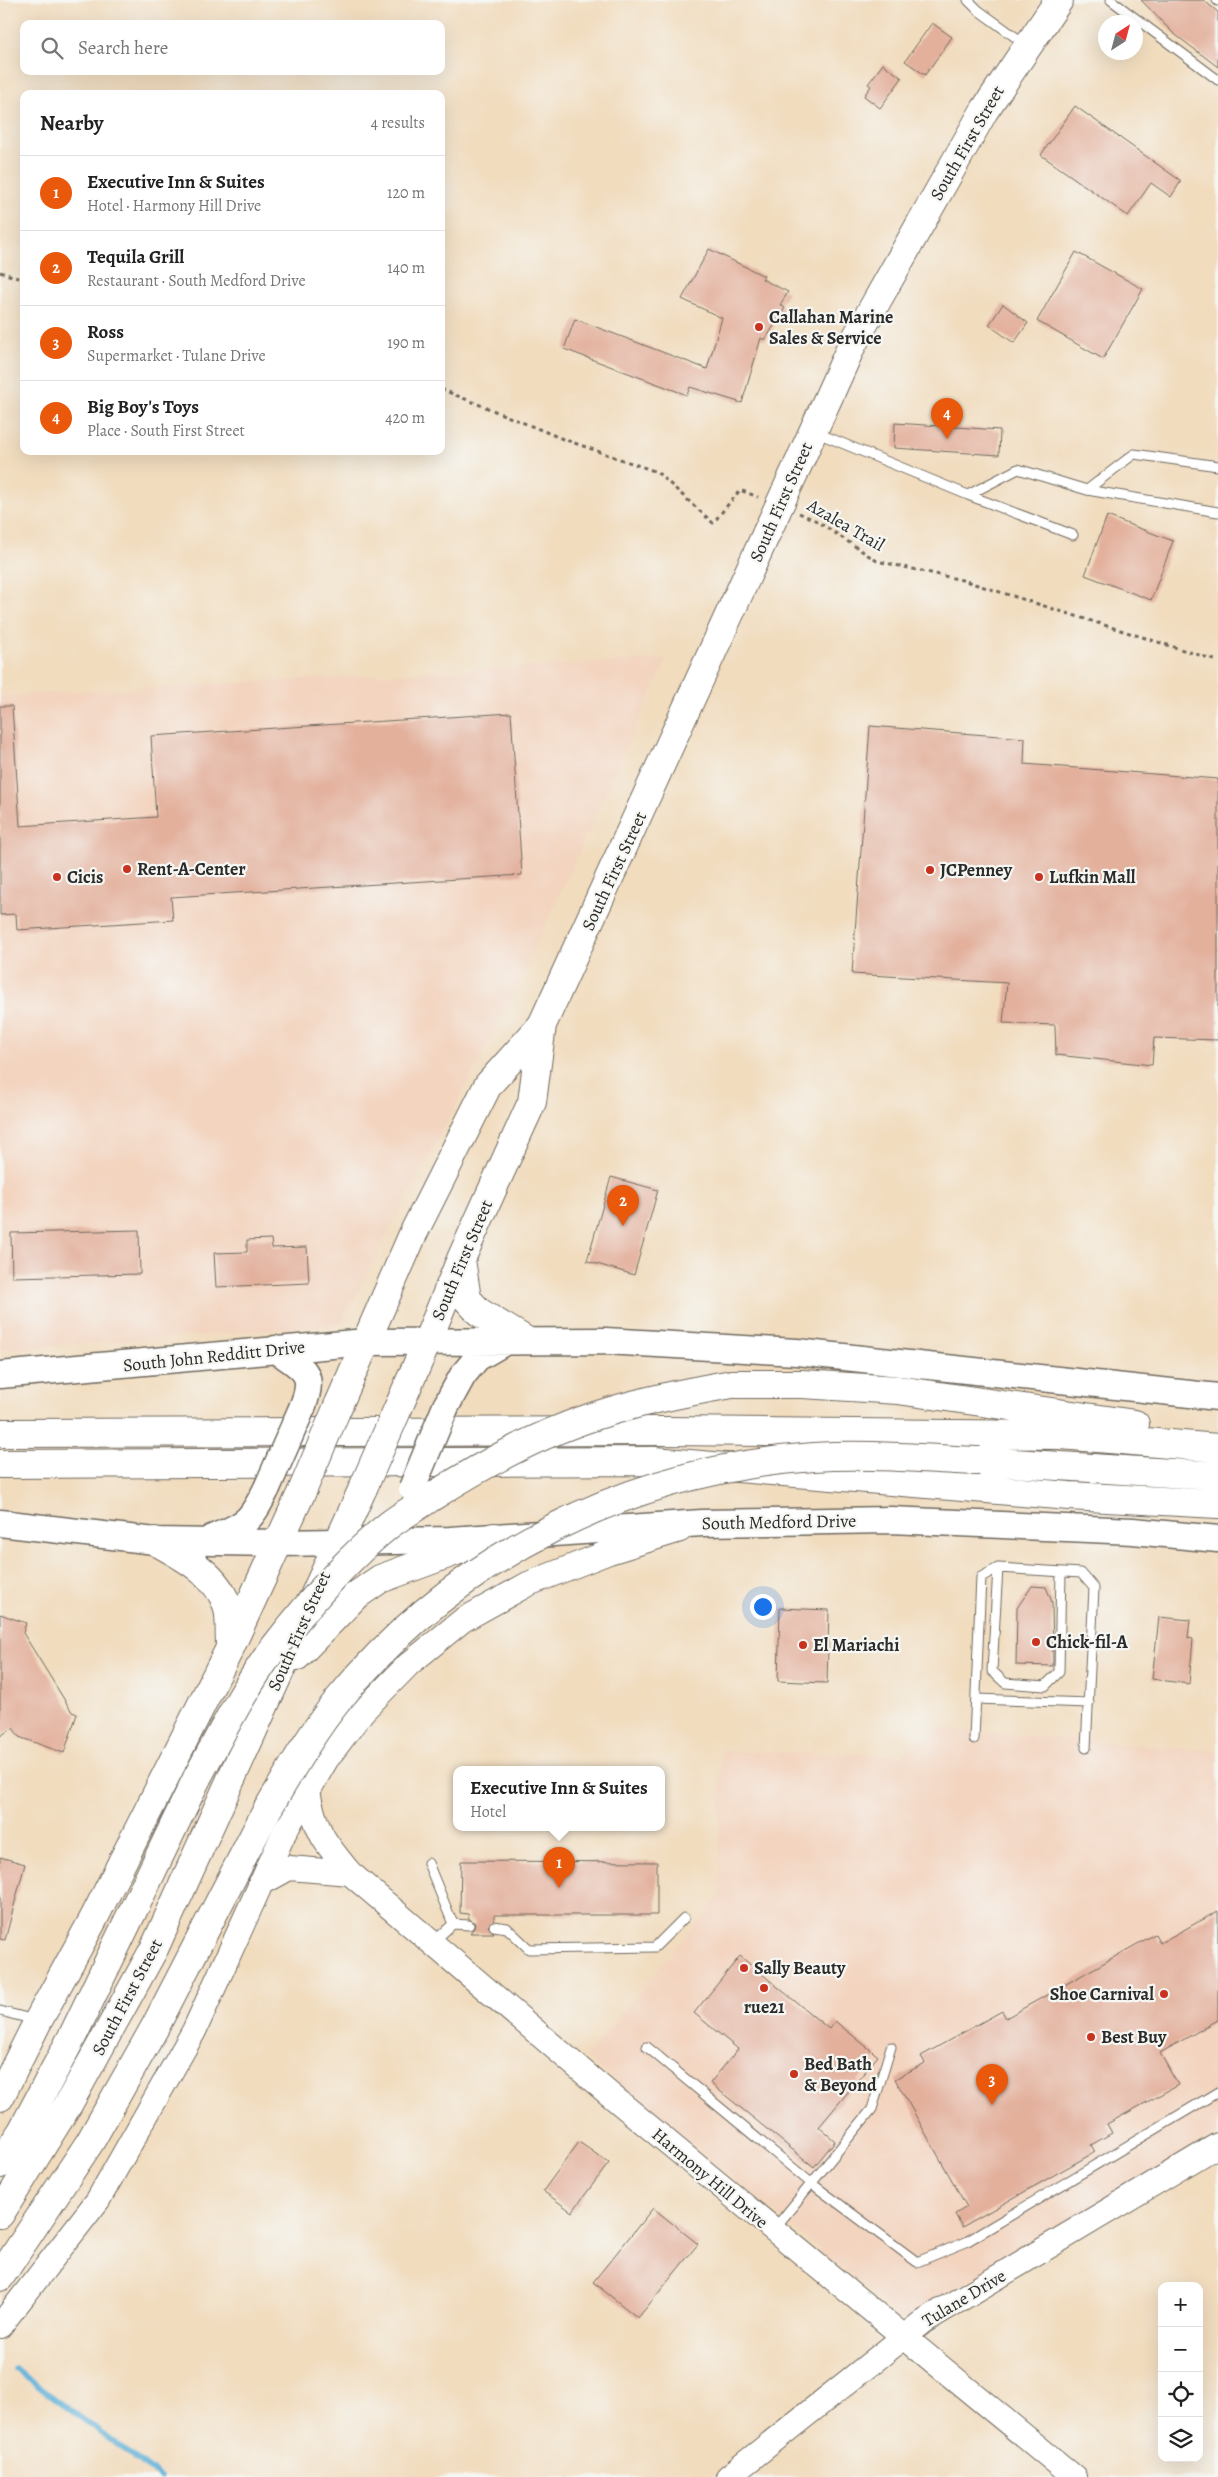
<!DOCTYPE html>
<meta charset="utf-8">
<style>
body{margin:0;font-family:Alegreya,serif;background:#f6f6f6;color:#222}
.controls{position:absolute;right:15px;bottom:15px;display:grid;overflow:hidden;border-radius:10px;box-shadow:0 5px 20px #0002}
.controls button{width:45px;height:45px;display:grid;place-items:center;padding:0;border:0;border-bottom:1px solid #e0e0e0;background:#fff;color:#222;font:25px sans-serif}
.compass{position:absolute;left:1098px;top:15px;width:45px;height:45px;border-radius:50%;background:#fff;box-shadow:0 5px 20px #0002;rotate:36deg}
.you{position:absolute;left:762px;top:1606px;width:18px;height:18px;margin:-12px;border:4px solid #fff;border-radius:50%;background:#1a73e8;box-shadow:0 0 0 8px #1a73e833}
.badge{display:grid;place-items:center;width:32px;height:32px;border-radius:50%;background:#ea580c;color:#fff;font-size:16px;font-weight:700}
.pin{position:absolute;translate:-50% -41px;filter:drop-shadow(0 1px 2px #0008)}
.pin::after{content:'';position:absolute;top:26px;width:18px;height:15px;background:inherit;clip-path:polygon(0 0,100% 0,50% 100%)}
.popup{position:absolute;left:453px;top:1766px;width:212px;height:65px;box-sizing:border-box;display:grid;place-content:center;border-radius:10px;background:#fff;filter:drop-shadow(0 1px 4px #0005);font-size:16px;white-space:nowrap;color:#767676}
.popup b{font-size:19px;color:#222}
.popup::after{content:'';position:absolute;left:50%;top:100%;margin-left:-10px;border:10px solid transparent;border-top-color:#fff}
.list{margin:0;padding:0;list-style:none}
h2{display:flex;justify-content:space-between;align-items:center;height:65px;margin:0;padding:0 20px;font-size:21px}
h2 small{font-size:16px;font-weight:400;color:#767676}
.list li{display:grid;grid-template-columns:32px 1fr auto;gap:15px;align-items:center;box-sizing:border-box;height:75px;padding:0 20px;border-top:1px solid #e0e0e0}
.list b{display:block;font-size:19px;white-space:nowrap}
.list p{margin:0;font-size:16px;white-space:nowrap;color:#767676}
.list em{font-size:16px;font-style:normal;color:#767676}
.icon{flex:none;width:28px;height:28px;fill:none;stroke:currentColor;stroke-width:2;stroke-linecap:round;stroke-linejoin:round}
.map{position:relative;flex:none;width:1218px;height:2477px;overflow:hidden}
.search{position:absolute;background:#fff;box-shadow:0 5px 20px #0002;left:20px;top:20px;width:425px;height:55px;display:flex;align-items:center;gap:12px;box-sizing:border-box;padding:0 18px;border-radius:10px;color:#767676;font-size:19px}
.panel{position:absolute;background:#fff;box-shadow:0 5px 20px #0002;left:20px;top:90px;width:425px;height:365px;border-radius:10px}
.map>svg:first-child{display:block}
.built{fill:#f3d4bf}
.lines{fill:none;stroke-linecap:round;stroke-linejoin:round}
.stream{stroke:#5cafd7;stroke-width:5.5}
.building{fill:#e3b09c}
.service-casing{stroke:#70695e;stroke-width:11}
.tertiary-casing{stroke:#70695e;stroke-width:26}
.secondary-casing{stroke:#70695e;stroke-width:29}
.primary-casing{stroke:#70695e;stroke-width:30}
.trunk-casing{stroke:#70695e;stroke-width:30}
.motorway-casing{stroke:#70695e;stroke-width:30}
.path{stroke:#70695e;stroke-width:3;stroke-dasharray:4 4;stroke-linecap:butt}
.service{stroke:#fff;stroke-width:9}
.tertiary{stroke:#fff;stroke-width:24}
.secondary{stroke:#fff;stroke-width:26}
.primary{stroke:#fff;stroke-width:28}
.trunk{stroke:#fff;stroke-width:28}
.motorway{stroke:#fff;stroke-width:28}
.secondary-bridge-casing{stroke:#70695e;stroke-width:29;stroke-linecap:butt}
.primary-bridge-casing{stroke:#70695e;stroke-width:30;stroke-linecap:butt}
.trunk-bridge-casing{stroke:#70695e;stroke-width:30;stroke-linecap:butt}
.motorway-bridge-casing{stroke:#70695e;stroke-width:30;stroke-linecap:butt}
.secondary-bridge{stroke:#fff;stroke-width:26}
.primary-bridge{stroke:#fff;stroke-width:28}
.trunk-bridge{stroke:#fff;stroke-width:28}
.motorway-bridge{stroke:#fff;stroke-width:28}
.poi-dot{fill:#c8321e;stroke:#f6f6f2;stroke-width:2}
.labels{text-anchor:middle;stroke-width:4.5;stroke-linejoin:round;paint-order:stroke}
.street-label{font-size:18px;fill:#2b2b2b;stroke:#f6f6f2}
.poi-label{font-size:18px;font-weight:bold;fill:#2b2b2b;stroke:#f6f6f2;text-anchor:start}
</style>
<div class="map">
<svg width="1218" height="2477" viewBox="0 0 1218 2477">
<rect width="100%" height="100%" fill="#f6f6f2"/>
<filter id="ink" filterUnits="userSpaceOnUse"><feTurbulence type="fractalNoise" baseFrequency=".02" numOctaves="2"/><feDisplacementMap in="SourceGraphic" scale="10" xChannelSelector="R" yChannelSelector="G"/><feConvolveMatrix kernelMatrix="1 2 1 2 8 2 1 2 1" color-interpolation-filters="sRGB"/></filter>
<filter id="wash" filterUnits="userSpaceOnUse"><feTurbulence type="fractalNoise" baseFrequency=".0096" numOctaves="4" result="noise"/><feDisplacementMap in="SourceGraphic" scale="20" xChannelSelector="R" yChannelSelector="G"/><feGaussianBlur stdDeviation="1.12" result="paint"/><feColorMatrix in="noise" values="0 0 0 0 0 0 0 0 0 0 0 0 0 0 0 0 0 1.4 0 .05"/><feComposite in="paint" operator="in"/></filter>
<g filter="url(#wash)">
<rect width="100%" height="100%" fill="#f1dcbe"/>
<path class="built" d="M667,659L513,996L340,1325L0,1350V696Z
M936,1728L1218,1751V2134L905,2320L585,2057L718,1898L721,1751L902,1755Z"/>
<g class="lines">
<path class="stream" d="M15,2369L161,2477"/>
</g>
<g id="blocks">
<path class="building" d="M1141,0H1203L1218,12V67L1173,33Z
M932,23L952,37L925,75L905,61Z
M883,64L902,78L880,108L864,96L871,86L868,84Z
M1075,106L1181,181L1171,197L1151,183L1128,216L1041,155Z
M709,249L764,276L762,279L788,292L780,305L785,308L765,340L761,338L742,403L690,387L687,395L564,349L575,319L707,369L722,318L682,299Z
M1076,252L1143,289L1103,359L1037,321Z
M1003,304L1028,323L1014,343L989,325Z
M895,423L1000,430L999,455L894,448Z
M1107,516L1173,541L1151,600L1085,575Z
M0,706H12L20,826L156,817L151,736L511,713L522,875L171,897L173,920L17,930L16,914L0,915Z
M870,726L1025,738L1024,764L1218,779V1040L1154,1038L1152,1065L1056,1055L1055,1025L1003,1023L1007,983L852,974Z
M611,1177L658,1190L634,1275L587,1261Z
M139,1230L140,1274L12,1277L11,1233Z
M271,1239L272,1248L307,1247L309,1283L216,1287L214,1253L247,1252V1240Z
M1032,1586L1046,1587L1052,1602L1053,1666L1016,1665L1017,1608Z
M780,1608L829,1610L827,1683L778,1681Z
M0,1614L26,1623L23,1633L72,1712L77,1714L64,1753L19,1737L13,1728L0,1736Z
M1159,1617L1190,1620L1188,1638L1193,1639L1189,1684L1152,1679Z
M0,1857L25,1864L5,1940L0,1939Z
M461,1861L657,1862V1915H494V1920L488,1926L494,1933H470L474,1928L475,1923L469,1919L468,1914L460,1913Z
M1218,1911V2020L1160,2053L1178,2085L1107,2124L1112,2133L1091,2145L1095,2152L962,2227L955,2214L967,2207L895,2079L925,2063L921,2056L1002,2011L1006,2018L1155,1934L1160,1943Z
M740,1956L829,2029L835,2021L878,2056L819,2127L835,2141L814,2167L710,2083L738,2049L694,2013Z
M579,2142L609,2163L572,2212L543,2191Z
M653,2208L698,2244L638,2318L593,2282Z"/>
</g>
</g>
<g filter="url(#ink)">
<use href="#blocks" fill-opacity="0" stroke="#70695e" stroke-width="1"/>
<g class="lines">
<defs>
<path id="service" d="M968,0L978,10L1025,44
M1111,0L1218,80
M1217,0L1218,1
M815,432L968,495L1018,469L1087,490L1218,512
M1087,490L1134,454L1218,466
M968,495L1073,535
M1061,1572L1059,1672L1045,1686L1005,1683L992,1671L998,1568L1081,1573L1094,1588L1086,1748
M976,1699L1089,1703
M974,1739L981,1577L998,1568
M428,1863L453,1924L433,1942
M453,1924L469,1925
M494,1926L507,1928L529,1949L655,1947L684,1918
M0,2011L35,2020
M647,2047L811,2183L917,2262L966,2242L1218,2092
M775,2228L872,2109L891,2047"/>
<path id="tertiary" d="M308,1791C315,1831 325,1843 350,1873L608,2093L1074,2477
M260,1884L289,1868L350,1873
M0,2326L98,2200L194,2031L284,1833L326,1760L363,1711L409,1664L463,1620L528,1584L609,1552L680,1530
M728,2477L924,2321L1218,2145"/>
<path id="secondary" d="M275,1349C303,1369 317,1372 302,1408
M0,1375L366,1342L605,1341L797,1352L1218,1397
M446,1406L463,1375L477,1358L508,1340
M0,1523L155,1541L280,1543L450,1540L702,1523L891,1520L1133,1531L1218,1539
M212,1538C247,1524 250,1522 267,1488"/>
<path id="primary" d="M802,456L852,345L984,111L1059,0
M461,1260L467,1299L479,1312L525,1340
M366,1342L413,1234L488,1085L542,1025L767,532
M427,1342L461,1259L532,1102L542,1025"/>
<path id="trunk" d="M338,1406L366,1342
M399,1406L427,1342
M155,1541C182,1556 216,1573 227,1605C231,1616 229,1632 230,1644
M297,1656L354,1597L380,1579L494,1537
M0,2097L38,2021L94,1918L230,1648L303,1489
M0,2214L69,2103L154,1949L363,1488"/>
<path id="motorway" d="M732,1384H802L898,1390L1135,1424
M0,1433L665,1431L1061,1435L1218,1448
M980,1461L1218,1476
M0,1464L654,1461L1069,1496L1218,1504
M0,2164L22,2131L73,2035L198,1776
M0,2277L90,2142L155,2027L267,1810"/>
</defs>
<use href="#service" class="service-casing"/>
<use href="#tertiary" class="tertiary-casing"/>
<use href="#secondary" class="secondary-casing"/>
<use href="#primary" class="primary-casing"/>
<use href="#trunk" class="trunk-casing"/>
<use href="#motorway" class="motorway-casing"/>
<path class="path" d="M0,272L24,280
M441,389L563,439L657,472L713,523L740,490L758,497
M799,513L817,521L877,561L962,580L1218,661"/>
<use href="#service" class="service"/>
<use href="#tertiary" class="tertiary"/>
<use href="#secondary" class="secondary"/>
<use href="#primary" class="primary"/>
<use href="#trunk" class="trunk"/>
<use href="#motorway" class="motorway"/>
<defs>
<path id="secondary-bridge" d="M267,1488L302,1408
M412,1488L446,1406"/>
<path id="primary-bridge" d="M767,532L802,456"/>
<path id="trunk-bridge" d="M363,1488L399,1406
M303,1489L338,1406"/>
<path id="motorway-bridge" d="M198,1776C221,1734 244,1688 273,1649C307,1605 345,1560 389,1525C402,1515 417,1507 430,1498C483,1464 536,1435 595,1416C640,1401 686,1392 732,1384
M267,1810C290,1772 311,1733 339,1699C457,1555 629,1470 814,1457C868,1453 926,1459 980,1461"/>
</defs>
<use href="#secondary-bridge" class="secondary-bridge-casing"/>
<use href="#primary-bridge" class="primary-bridge-casing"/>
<use href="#trunk-bridge" class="trunk-bridge-casing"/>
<use href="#motorway-bridge" class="motorway-bridge-casing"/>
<use href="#secondary-bridge" class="secondary-bridge"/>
<use href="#primary-bridge" class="primary-bridge"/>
<use href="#trunk-bridge" class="trunk-bridge"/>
<use href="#motorway-bridge" class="motorway-bridge"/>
</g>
</g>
<g class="poi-dot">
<circle cx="759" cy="327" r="5"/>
<circle cx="127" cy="869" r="5"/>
<circle cx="930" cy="870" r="5"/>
<circle cx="57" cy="877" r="5"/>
<circle cx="1039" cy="877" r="5"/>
<circle cx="1036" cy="1642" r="5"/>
<circle cx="803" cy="1645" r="5"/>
<circle cx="744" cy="1968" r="5"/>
<circle cx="764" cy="1988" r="5"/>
<circle cx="1164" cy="1994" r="5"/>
<circle cx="1091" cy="2037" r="5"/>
<circle cx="794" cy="2074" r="5"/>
</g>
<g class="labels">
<g class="street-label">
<text transform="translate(967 143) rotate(-60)" y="6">South First Street</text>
<text transform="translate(781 502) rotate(-66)" y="6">South First Street</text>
<text transform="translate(846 525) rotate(30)" y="6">Azalea Trail</text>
<text transform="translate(614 871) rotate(-65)" y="6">South First Street</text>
<text transform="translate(462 1260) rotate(-67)" y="6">South First Street</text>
<text transform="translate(214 1356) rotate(-6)" y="6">South John Redditt Drive</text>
<text transform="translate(779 1522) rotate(-1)" y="6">South Medford Drive</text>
<text transform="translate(299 1631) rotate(-66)" y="6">South First Street</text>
<text transform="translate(127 1997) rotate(-62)" y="6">South First Street</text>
<text transform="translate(710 2178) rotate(40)" y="6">Harmony Hill Drive</text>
<text transform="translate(964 2298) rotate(-31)" y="6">Tulane Drive</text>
</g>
<g class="poi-label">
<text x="769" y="323">Callahan Marine<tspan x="769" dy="21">Sales &amp; Service</tspan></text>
<text x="137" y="875">Rent-A-Center</text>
<text x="940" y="876">JCPenney</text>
<text x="67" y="883">Cicis</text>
<text x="1049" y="883">Lufkin Mall</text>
<text x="1046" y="1648">Chick-fil-A</text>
<text x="813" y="1651">El Mariachi</text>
<text x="754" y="1974">Sally Beauty</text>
<text x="1154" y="2000" text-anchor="end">Shoe Carnival</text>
<text x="764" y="2013" text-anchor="middle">rue21</text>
<text x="1101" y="2043">Best Buy</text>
<text x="804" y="2070">Bed Bath<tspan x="804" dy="21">&amp; Beyond</tspan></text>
</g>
</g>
</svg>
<div class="controls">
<button>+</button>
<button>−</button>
<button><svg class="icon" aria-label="locate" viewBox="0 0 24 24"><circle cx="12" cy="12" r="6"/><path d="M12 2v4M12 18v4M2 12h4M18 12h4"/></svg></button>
<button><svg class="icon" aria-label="layers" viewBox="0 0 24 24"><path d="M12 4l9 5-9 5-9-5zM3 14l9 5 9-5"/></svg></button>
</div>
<svg class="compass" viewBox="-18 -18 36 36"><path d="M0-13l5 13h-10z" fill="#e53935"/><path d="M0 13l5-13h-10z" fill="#767676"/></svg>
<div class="you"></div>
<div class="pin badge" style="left:559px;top:1888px">1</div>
<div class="popup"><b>Executive Inn &amp; Suites</b>Hotel</div>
<div class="pin badge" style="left:623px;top:1226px">2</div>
<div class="pin badge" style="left:992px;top:2105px">3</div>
<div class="pin badge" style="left:947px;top:439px">4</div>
<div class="search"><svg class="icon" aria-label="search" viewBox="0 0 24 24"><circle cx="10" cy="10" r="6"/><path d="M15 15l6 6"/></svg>Search here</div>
<section class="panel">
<h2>Nearby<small>4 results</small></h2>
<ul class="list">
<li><span class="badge">1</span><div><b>Executive Inn &amp; Suites</b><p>Hotel · Harmony Hill Drive</p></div><em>120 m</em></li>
<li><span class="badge">2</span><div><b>Tequila Grill</b><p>Restaurant · South Medford Drive</p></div><em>140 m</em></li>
<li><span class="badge">3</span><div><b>Ross</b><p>Supermarket · Tulane Drive</p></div><em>190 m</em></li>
<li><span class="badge">4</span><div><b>Big Boy's Toys</b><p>Place · South First Street</p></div><em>420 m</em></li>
</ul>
</section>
</div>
